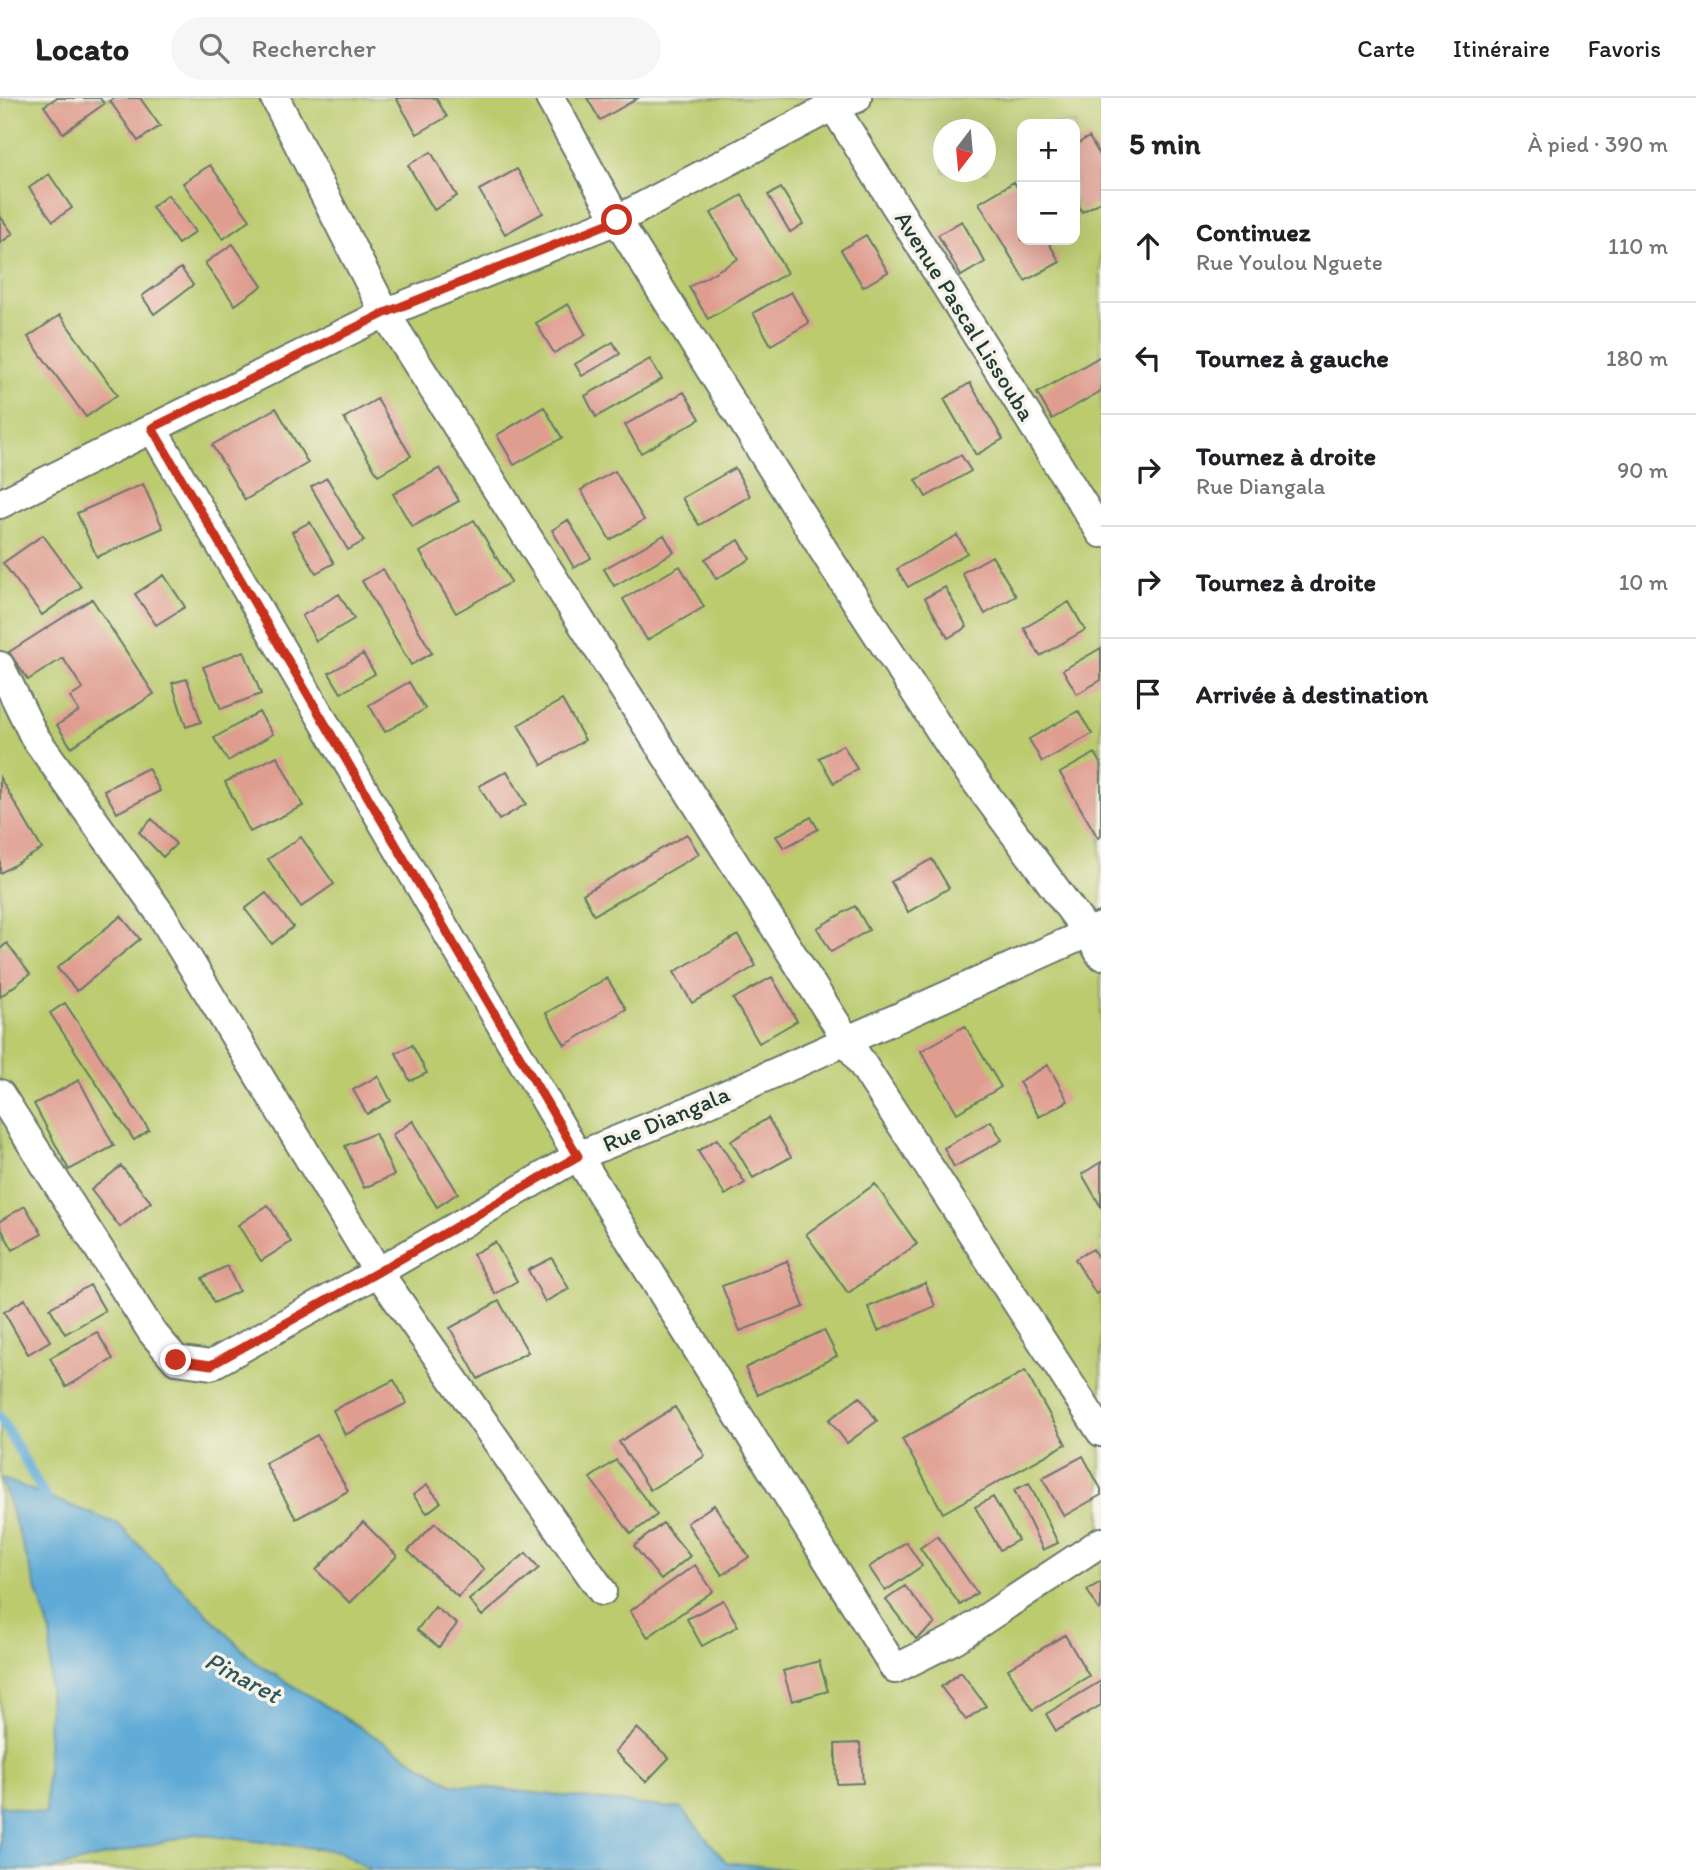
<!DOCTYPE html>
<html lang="fr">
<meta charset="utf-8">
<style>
body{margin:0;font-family:Itim,sans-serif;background:#f6f6f6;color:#202124}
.controls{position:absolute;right:21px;top:21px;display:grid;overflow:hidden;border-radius:14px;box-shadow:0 7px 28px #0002}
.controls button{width:63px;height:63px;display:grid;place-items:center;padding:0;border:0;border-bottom:2px solid #e0e0e0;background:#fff;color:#202124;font:35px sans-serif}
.compass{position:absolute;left:933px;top:21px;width:63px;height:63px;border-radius:50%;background:#fff;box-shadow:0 7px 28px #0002;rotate:196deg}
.stop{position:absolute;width:21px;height:21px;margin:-16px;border:5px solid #c8321e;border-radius:50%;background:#fff}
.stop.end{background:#c8321e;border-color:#fff;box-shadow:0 2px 7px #0008}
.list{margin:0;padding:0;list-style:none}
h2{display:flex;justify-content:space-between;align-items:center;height:91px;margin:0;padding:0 28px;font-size:30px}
h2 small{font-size:23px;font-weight:400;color:#757577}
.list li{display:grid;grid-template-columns:46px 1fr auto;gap:21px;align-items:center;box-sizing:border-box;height:112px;padding:0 28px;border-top:2px solid #e0e0e0}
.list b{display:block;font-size:26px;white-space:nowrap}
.list p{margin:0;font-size:23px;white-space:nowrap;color:#757577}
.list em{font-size:23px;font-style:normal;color:#757577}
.icon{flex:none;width:38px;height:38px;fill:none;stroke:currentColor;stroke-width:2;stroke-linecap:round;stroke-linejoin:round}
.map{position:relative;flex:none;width:1101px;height:1772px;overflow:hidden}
header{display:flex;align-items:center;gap:42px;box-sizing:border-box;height:98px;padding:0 35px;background:#fff;border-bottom:2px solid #e0e0e0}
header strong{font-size:33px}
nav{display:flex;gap:38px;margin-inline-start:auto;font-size:24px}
.search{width:490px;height:63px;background:#f6f6f6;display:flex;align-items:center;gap:18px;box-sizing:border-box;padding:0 24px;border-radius:38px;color:#757577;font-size:26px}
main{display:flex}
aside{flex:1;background:#fff}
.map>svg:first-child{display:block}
.green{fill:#bbcb6e;stroke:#6d8451;stroke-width:2;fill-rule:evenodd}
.water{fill:#5faad7;stroke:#3f7486;stroke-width:2}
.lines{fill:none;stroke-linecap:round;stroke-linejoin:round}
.stream{stroke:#5faad7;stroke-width:10}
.building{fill:#df9d90}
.street-casing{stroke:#68786a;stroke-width:32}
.street{stroke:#fff;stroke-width:28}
.route{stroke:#c8321e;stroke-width:9}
.labels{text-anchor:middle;stroke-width:7;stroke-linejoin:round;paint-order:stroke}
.street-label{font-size:24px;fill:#1f3d34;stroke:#f7f3e8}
.water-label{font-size:26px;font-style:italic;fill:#2f585d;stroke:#f7f3e8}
</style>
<header>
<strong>Locato</strong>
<div class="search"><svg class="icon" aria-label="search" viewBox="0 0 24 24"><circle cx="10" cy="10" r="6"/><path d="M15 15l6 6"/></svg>Rechercher</div>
<nav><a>Carte</a><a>Itinéraire</a><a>Favoris</a></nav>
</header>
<main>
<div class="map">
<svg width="1101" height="1772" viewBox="0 0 1101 1772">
<rect width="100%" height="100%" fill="#f7f3e8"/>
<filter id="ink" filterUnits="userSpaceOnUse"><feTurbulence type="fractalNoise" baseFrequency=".0143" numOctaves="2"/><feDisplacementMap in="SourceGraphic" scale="14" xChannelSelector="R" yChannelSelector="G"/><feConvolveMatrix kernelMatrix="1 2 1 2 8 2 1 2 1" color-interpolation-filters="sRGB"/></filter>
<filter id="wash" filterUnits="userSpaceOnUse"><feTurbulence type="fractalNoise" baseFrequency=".00686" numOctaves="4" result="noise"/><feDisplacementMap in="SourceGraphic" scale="28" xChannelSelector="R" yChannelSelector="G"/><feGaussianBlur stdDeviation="1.57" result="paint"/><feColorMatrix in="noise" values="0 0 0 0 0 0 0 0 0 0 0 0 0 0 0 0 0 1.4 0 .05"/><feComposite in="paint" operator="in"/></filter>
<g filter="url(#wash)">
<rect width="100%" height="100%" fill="#f0e7ce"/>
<path class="green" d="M0,0H1101V1772H0ZM1022,26H1075V142H1022ZM944,32H986V74H944Z"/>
<path class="water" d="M1,1380L118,1426L256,1565L452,1686L682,1711L726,1764L794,1772H371L338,1753L195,1736L47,1772H0V1707L46,1716L51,1536Z"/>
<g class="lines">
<path class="stream" d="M0,1319L50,1407"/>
</g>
<g id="blocks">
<path class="building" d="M56,0H100L104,6L63,35L44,8Z
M114,0H140L160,28L138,43L110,3Z
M396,0H436L447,19L417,36Z
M587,0H638L600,22Z
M1089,39L1101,59V104L1082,114L1075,101V47Z
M431,54L457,98L434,112L408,67Z
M210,67L250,122L223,141L183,85Z
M517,71L543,115L505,136L479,92Z
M49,76L72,110L53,123L29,90Z
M1014,84L1022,98V142H1047L1060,164L1025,183L979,105Z
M781,90L803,126L790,134L768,97Z
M168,97L195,134L178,146L152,109Z
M742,97L787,175L708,221L689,189L738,161L711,115Z
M0,118L13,136L0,145Z
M962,123L985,164L961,178L938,137Z
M866,137L888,174L863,189L841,152Z
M233,146L262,188L235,207L205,165Z
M181,170L193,187L154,216L142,198Z
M791,194L809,225L771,247L753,215Z
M568,206L586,237L554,255L536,225Z
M60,217L117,297L86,319L28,239Z
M613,244L620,256L582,278L575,266Z
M1101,258V293L1052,321L1037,295Z
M650,261L662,281L596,319L585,298Z
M970,285L1003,341L976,357L944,301Z
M684,294L700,321L641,355L625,327Z
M377,301L411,358L378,377L344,320Z
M544,309L562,340L514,367L497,337Z
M276,310L308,365L245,402L212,347Z
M961,357L971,373L926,399L916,382Z
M440,370L459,403L412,429L393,396Z
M735,370L750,398L699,427L682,400Z
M615,373L644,422L610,442L581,392Z
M327,380L364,443L348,452L311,389Z
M143,386L163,430L97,459L77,415Z
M474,422L511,484L456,515L420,454Z
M568,422L591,460L574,470L552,432Z
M310,424L334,465L316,475L292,434Z
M43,437L81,489L42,517L3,465Z
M664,437L674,454L614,488L604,471Z
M957,437L967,455L908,489L897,471Z
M739,442L750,461L716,481L705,461Z
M992,458L1016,498L985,516L962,475Z
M680,468L704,509L647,542L623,501Z
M383,471L432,555L411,567L362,483Z
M164,477L185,509L156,527L135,496Z
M945,489L967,529L948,540L925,500Z
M339,496L354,521L316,543L302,518Z
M92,501L154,596L71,649L57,627L79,613L70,599L83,591L63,560L28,582L9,554Z
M1069,504L1085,532L1040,558L1024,530Z
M1101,550V582L1077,596L1063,572Z
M244,553L261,596L221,611L203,569Z
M363,556L375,576L341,595L329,575Z
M187,581L201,624L186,629L172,585Z
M409,584L425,611L385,634L369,607Z
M562,602L585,642L542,667L518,627Z
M1078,613L1092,636L1042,664L1029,641Z
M259,614L273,636L228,663L214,640Z
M843,647L857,671L834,685L819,660Z
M1095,655L1101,665V738L1098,740L1060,675Z
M277,658L303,708L250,734L225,684Z
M148,670L160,693L117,715L104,692Z
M507,673L526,706L499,722L479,688Z
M0,680L42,751L0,775Z
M811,719L818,731L784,750L776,738Z
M152,721L176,746L163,759L139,734Z
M687,736L699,756L594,817L583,796Z
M301,739L334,786L301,809L268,761Z
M932,761L949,790L908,814L891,784Z
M266,795L293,829L272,846L245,811Z
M855,808L869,832L831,854L817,830Z
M121,818L140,841L77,893L57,870Z
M738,837L756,868L692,905L674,874Z
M7,845L30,876L0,899V851Z
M772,879L797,923L759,945L733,901Z
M607,880L626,911L565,947L546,915Z
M65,905L149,1032L134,1042L50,915Z
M965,928L1001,989L957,1015L921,953Z
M412,947L427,975L410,983L396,955Z
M1048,967L1068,1003L1039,1019L1019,984Z
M378,978L391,1003L367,1016L353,992Z
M79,982L114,1048L69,1072L34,1006Z
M768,1020L791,1059L753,1080L731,1043Z
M413,1023L458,1095L437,1109L392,1037Z
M991,1023L1002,1042L954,1069L944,1050Z
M375,1035L394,1077L364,1090L345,1048Z
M717,1041L745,1085L725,1097L698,1053Z
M1101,1064V1109L1082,1076Z
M121,1068L151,1104L120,1129L91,1092Z
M875,1086L917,1146L848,1195L806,1136Z
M268,1107L291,1144L261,1163L238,1127Z
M25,1108L42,1136L13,1152L0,1129V1123Z
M495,1144L517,1183L495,1196L473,1156Z
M1093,1151L1101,1165V1193L1096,1196L1075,1161Z
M552,1160L569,1191L545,1204L528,1172Z
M787,1163L804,1209L740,1233L722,1188Z
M227,1168L239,1193L214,1205L202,1180Z
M925,1185L935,1208L878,1233L868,1209Z
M90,1187L105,1213L65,1236L50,1210Z
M25,1201L50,1243L28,1256L4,1214Z
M499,1203L528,1254L478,1281L450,1230Z
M824,1232L837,1258L758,1297L745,1270Z
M97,1234L113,1261L66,1289L50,1260Z
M1025,1273L1066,1346L943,1415L902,1341Z
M394,1282L407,1305L345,1337L333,1312Z
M860,1299L877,1323L847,1345L829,1322Z
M675,1309L705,1358L650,1392L619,1344Z
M317,1337L348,1393L296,1421L265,1365Z
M1083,1358L1101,1391V1397L1064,1418L1042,1380Z
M616,1362L657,1417L631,1436L590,1380Z
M1029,1385L1058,1445L1043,1452L1014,1392Z
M427,1387L441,1404L427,1415L413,1397Z
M993,1399L1018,1442L1000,1452L975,1409Z
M714,1407L749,1459L722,1477L687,1425Z
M363,1424L397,1458L350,1505L316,1472Z
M435,1425L484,1471L458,1499L408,1453Z
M663,1425L690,1458L661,1482L634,1448Z
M937,1438L977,1495L960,1507L920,1450Z
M906,1444L922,1468L885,1493L869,1469Z
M526,1455L539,1470L482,1518L469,1502Z
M695,1467L713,1493L648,1539L630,1513Z
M1101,1484V1511L1099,1512L1087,1492Z
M905,1488L935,1526L916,1541L886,1502Z
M723,1502L738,1528L702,1548L687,1521Z
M435,1509L457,1526L439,1549L417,1532Z
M1065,1537L1089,1578L1033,1612L1008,1571Z
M819,1563L828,1593L792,1603L783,1573Z
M961,1574L986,1608L966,1622L941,1589Z
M1101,1583V1607L1056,1633L1046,1616Z
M637,1630L669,1660L646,1684L615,1654Z
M860,1645L863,1685L837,1686L835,1646Z"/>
</g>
</g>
<g filter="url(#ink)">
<use href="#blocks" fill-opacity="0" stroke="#68786a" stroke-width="2"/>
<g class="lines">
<defs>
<path id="street" d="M275,0L385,215L846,941L1101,1334
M550,0L617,122L834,469L955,655L1088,835L1101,857
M828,0L1101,435
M152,330L578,1058L895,1571L955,1541L1101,1444
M0,406L385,215L617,122L833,8L857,0
M0,568L34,638L162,818L378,1174L602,1493
M0,996L152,1234L176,1262L211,1267L378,1174L578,1058L696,1010L1101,829"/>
</defs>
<use href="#street" class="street-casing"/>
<use href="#street" class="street"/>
</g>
</g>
<g class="lines" filter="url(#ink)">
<path class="route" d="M176,1262L211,1267L378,1174L578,1058L152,330L385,215L617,122"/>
</g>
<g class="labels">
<g class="street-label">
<text transform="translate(965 218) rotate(58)" y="8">Avenue Pascal Lissouba</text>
<text transform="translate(666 1021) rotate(-23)" y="8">Rue Diangala</text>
</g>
<g class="water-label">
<text transform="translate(243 1579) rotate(28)" y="9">Pinaret</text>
</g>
</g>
</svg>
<div class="controls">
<button>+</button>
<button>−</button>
</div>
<svg class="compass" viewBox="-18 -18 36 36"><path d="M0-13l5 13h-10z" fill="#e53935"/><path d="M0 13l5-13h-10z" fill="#757577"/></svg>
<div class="stop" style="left:617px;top:122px"></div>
<div class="stop end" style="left:176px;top:1262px"></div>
</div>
<aside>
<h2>5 min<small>À pied · 390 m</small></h2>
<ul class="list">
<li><svg class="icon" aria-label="ahead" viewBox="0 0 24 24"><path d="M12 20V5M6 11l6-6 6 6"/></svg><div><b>Continuez</b><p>Rue Youlou Nguete</p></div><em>110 m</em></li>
<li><svg class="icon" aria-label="left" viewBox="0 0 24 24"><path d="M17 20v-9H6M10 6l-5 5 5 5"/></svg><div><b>Tournez à gauche</b></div><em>180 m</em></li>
<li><svg class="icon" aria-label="right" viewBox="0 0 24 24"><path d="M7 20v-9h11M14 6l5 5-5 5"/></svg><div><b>Tournez à droite</b><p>Rue Diangala</p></div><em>90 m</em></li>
<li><svg class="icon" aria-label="right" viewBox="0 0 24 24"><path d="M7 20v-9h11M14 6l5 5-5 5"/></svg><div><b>Tournez à droite</b></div><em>10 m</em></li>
<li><svg class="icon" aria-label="arrive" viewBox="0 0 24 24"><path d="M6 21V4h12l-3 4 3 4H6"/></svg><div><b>Arrivée à destination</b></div></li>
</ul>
</aside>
</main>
